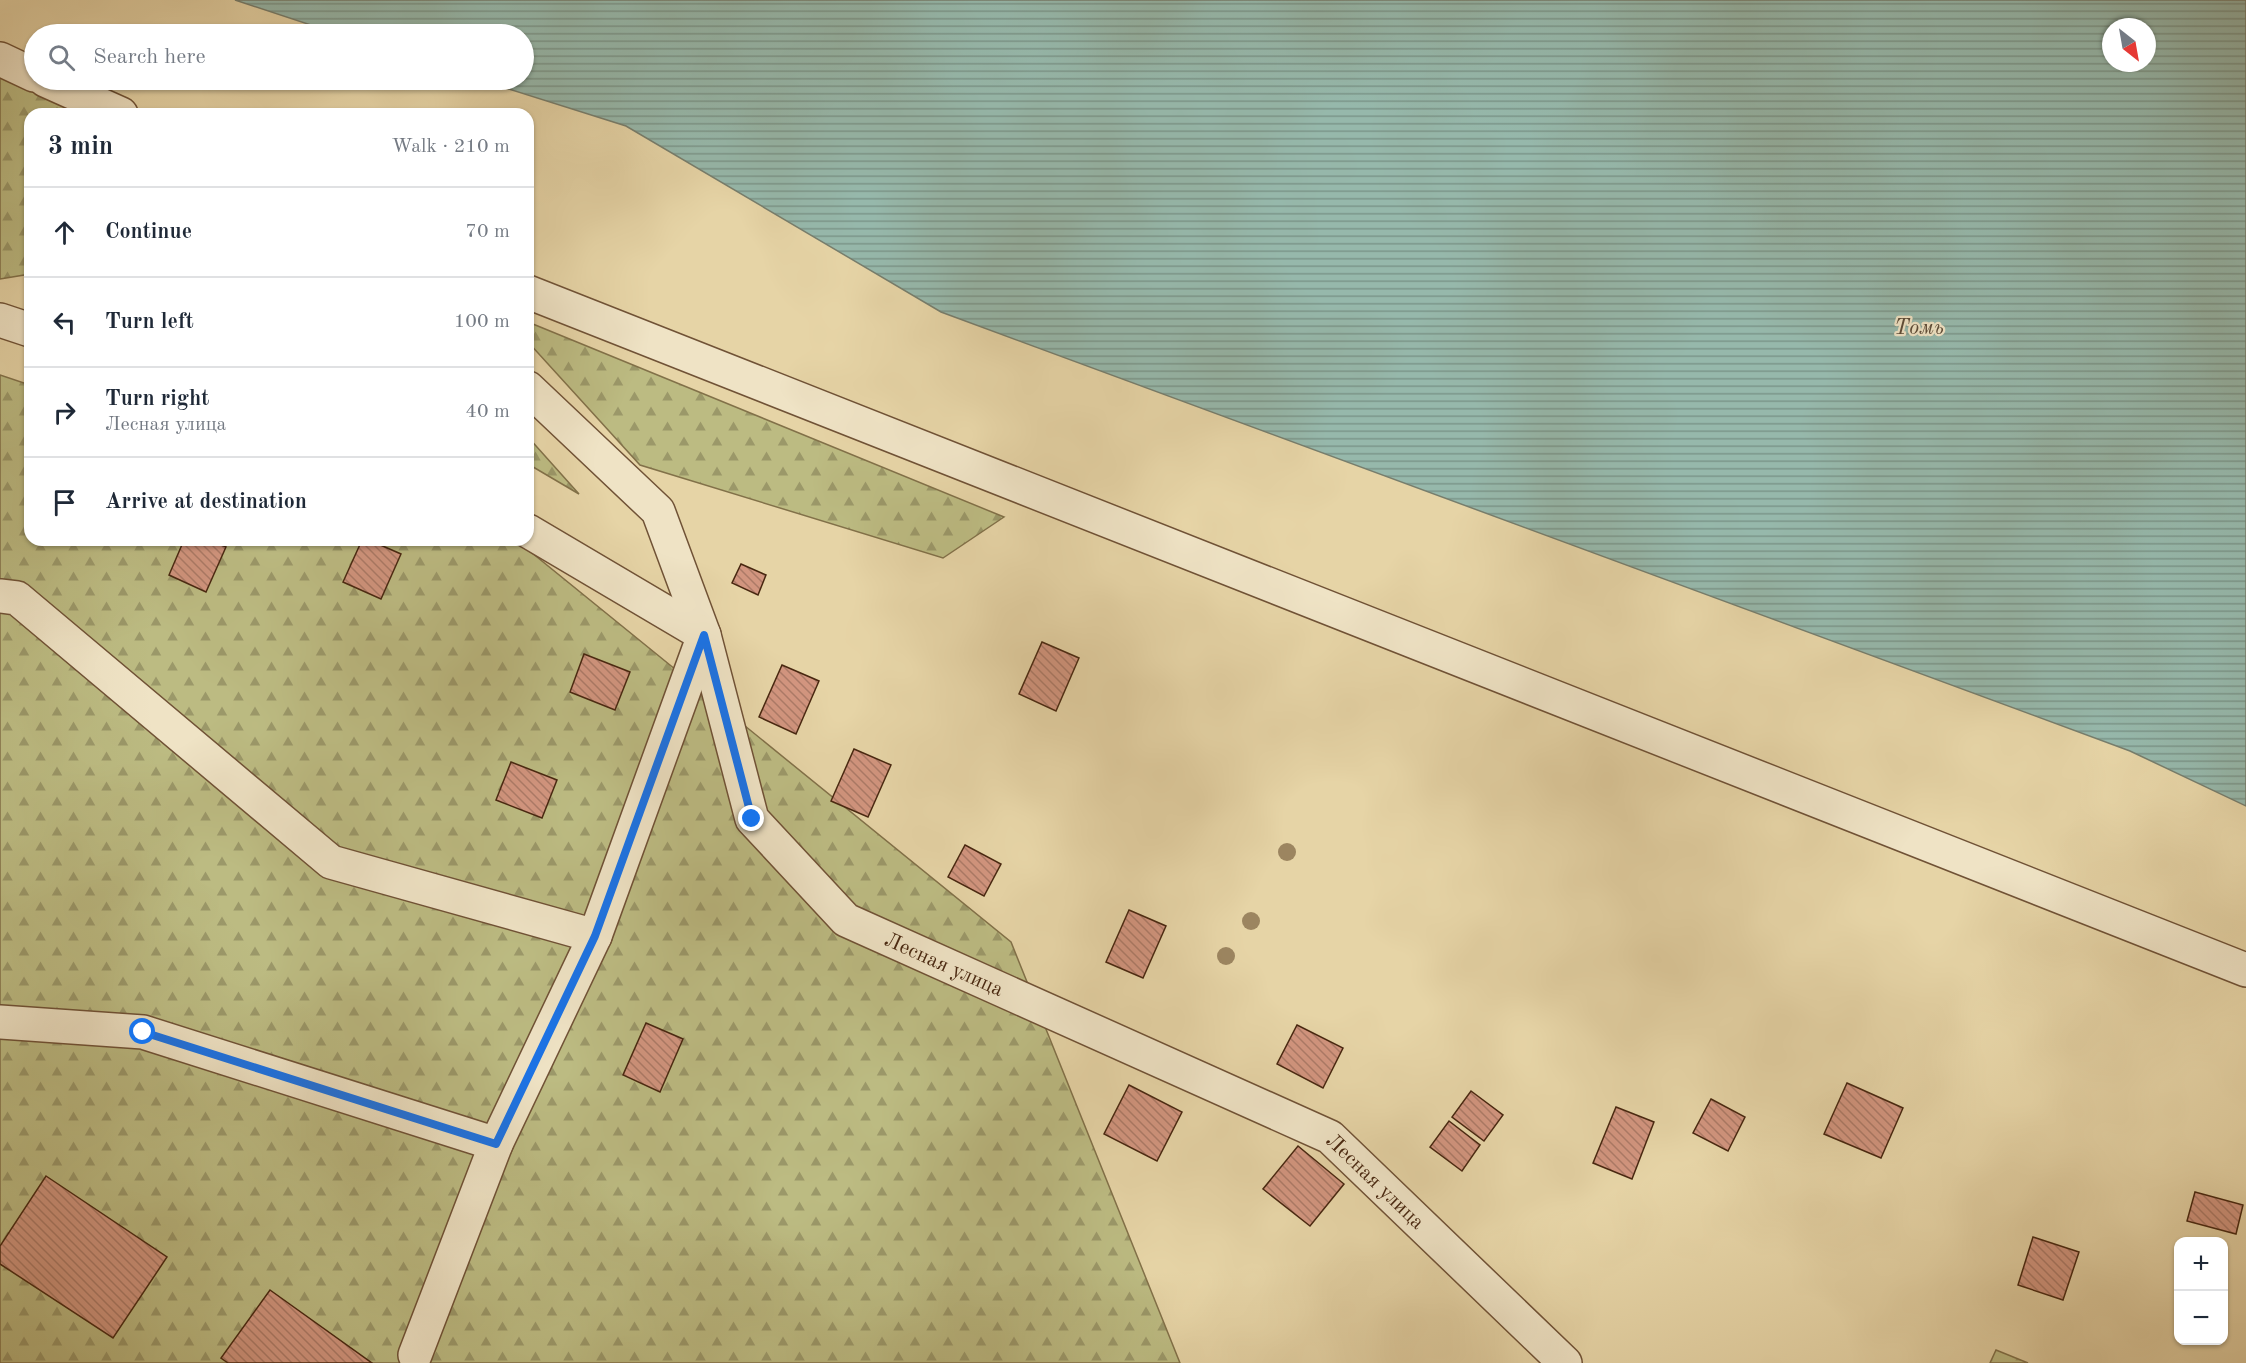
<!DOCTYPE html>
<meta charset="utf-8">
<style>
body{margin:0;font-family:"Old Standard TT",serif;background:#f2f2f3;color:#1f2937}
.controls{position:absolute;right:18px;bottom:18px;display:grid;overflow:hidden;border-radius:12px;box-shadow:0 2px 4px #0004}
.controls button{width:54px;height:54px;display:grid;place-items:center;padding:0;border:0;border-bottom:2px solid #e0e1e3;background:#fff;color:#1f2937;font:30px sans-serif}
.compass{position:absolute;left:2102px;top:18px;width:54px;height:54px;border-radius:50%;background:#fff;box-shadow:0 2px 4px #0004;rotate:149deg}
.stop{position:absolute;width:18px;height:18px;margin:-14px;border:4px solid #1a73e8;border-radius:50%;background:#fff}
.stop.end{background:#1a73e8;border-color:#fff;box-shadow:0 2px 6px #0008}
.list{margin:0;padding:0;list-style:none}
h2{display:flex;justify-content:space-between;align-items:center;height:78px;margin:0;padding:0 24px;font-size:26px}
h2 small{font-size:20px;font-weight:400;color:#747a83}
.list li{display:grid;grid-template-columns:39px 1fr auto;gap:18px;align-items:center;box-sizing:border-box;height:90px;padding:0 24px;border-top:2px solid #e0e1e3}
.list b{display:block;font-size:22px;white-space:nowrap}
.list p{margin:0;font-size:20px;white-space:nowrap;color:#747a83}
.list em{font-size:20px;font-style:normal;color:#747a83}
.icon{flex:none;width:33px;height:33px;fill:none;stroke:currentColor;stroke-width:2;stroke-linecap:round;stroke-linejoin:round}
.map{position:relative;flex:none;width:2246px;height:1363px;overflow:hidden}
.search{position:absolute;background:#fff;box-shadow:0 2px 4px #0004;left:24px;top:24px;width:510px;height:66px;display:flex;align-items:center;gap:15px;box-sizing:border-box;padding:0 21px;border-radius:33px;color:#747a83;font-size:22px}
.panel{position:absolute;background:#fff;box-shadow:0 2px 4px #0004;left:24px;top:108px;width:510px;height:438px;border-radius:18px}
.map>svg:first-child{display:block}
.forest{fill:url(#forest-firs);stroke:#827149;stroke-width:1.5}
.water{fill:url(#water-rules);stroke:#777e6d;stroke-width:1.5;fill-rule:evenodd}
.building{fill:url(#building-back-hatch);stroke:#482710;stroke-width:1.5}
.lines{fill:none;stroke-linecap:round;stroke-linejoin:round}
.street-casing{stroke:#705236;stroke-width:36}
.street{stroke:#efe3c5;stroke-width:33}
.tree{fill:#9c8560}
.route{stroke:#1a73e8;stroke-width:8}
.labels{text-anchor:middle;stroke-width:4.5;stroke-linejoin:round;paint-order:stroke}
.street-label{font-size:21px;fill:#482710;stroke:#efe3c5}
.water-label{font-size:22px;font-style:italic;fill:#5c4b37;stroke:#efe3c5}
</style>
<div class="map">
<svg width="2246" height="1363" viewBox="0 0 2246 1363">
<defs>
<pattern id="forest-firs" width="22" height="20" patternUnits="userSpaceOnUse" patternTransform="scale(1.5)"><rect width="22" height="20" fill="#bcbb82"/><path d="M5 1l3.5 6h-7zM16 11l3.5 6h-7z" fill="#9b9869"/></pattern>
<pattern id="water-rules" width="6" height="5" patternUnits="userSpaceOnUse" patternTransform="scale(1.5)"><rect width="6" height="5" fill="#96b8ab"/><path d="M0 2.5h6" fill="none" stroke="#7c968a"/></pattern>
<pattern id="building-back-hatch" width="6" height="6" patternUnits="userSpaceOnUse" patternTransform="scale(1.5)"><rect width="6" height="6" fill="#d2957f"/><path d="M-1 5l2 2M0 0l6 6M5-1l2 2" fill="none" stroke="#ac7a67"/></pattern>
</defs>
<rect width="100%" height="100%" fill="#e6d4a6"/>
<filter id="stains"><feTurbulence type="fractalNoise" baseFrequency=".00333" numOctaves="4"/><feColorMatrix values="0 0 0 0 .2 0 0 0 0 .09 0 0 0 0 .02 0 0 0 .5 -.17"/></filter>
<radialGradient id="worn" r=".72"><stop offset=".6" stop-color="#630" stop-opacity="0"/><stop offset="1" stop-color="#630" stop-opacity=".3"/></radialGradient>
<path class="forest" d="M0,73L94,114H30V274L0,279Z
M528,322L1004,517L943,558L640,465L528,342Z
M0,375L30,385V540H516L1011,942L1180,1363H0Z
M528,437L579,494L528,464Z
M1996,1350L2028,1363H1990Z"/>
<path class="water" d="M235,0H2246V806L2130,751L941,312L626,126L480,80H524V34H338ZM2111,27H2147V63H2111Z"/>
<path class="building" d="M184,540H210L226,547L206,592L169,575Z
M362,540H369L401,554L381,599L343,582Z
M741,564L766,575L758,595L732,583Z
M1042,642L1079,658L1056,711L1019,694Z
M584,654L630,672L615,710L570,692Z
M782,665L819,681L796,734L759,717Z
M854,749L891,765L868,817L831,801Z
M511,762L557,780L542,818L496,800Z
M965,845L1001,864L984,896L948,877Z
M1129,910L1166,926L1143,978L1106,962Z
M646,1023L683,1039L660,1092L623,1075Z
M1297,1025L1343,1048L1323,1088L1277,1064Z
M1847,1083L1903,1108L1881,1158L1824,1134Z
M1129,1085L1182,1112L1157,1161L1104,1134Z
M1471,1091L1503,1115L1484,1141L1452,1117Z
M1711,1099L1745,1117L1728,1151L1693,1133Z
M1616,1107L1654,1122L1632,1179L1593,1163Z
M1449,1121L1480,1145L1462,1171L1430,1147Z
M1298,1146L1344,1184L1310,1226L1263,1189Z
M46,1176L167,1257L113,1338L0,1264V1246Z
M2195,1192L2243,1205L2236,1234L2187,1221Z
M2033,1237L2079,1252L2063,1300L2018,1285Z
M270,1290L372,1363H228L221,1358Z"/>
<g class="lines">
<defs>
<g id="street">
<path d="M0,59L34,75"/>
<path d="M45,80L121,114"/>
<path d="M528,292L2246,970"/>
<path d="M0,320L30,330"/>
<path id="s1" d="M528,388L658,511L704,635L752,819L846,920L1330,1137L1565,1363"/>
<path d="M0,596L17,598L331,862L595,936"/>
<path d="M0,1022L143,1032L496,1144"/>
<path d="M415,1355L496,1144L595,936L704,635L528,531"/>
</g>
</defs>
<use href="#street" class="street-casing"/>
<use href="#street" class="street"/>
</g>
<g class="tree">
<circle cx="1287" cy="852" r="9"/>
<circle cx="1251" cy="921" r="9"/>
<circle cx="1226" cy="956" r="9"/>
</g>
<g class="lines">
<path class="route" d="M143,1032L496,1144L595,936L704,635L752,819"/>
</g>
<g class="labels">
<g class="street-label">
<text dy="7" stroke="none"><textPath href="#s1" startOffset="747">Лесная улица</textPath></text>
<text dy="7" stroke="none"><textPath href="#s1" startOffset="1233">Лесная улица</textPath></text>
</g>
<g class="water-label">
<text x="1919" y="334">Томь</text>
</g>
</g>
<rect width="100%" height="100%" filter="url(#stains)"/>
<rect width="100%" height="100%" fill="url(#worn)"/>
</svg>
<div class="controls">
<button>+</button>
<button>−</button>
</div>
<svg class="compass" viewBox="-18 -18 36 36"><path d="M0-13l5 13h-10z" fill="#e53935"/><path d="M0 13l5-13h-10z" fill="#747a83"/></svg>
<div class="stop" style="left:143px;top:1032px"></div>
<div class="stop end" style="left:752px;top:819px"></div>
<div class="search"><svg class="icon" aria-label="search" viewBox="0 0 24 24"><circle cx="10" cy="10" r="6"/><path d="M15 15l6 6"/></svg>Search here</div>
<section class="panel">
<h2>3 min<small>Walk · 210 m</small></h2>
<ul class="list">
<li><svg class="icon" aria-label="ahead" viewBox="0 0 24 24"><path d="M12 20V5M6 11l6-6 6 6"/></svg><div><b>Continue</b></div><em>70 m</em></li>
<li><svg class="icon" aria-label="left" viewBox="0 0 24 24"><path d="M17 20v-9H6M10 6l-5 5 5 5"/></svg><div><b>Turn left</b></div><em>100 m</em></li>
<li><svg class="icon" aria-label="right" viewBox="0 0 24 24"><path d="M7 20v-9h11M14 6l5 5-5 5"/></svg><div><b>Turn right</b><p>Лесная улица</p></div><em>40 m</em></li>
<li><svg class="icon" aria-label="arrive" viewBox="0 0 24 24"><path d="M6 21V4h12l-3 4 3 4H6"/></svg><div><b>Arrive at destination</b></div></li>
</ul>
</section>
</div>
